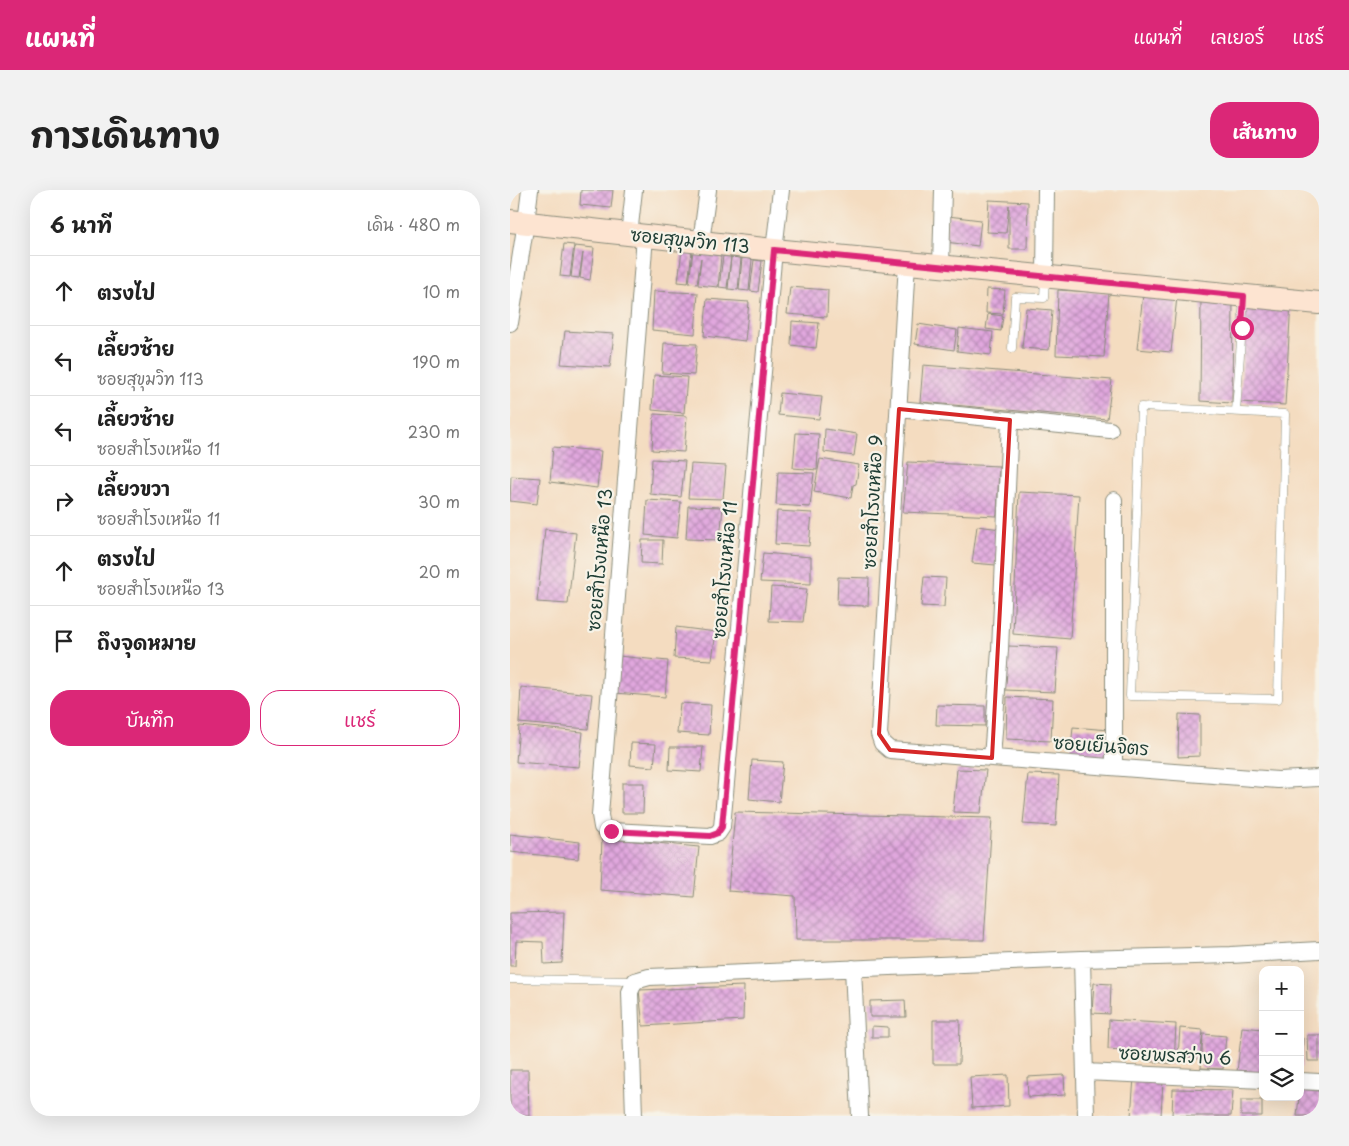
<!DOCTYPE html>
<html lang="th">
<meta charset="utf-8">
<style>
body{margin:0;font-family:"Playpen Sans","Playpen Sans Thai",sans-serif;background:#f2f2f2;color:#222}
.controls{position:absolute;right:15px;bottom:15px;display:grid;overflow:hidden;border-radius:10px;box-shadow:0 5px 20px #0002}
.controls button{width:45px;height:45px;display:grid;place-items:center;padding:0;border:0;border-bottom:1px solid #e0e0e0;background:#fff;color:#222;font:25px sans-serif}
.stop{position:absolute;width:15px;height:15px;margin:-11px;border:4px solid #db2777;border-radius:50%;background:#fff}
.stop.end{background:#db2777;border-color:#fff;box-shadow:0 1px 5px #0008}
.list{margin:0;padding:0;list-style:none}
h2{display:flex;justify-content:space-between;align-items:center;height:65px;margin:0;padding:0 20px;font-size:21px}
h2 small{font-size:16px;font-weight:400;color:#767676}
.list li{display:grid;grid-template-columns:32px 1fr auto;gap:15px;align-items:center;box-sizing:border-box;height:70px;padding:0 20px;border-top:1px solid #e0e0e0}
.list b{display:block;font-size:19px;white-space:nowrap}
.list p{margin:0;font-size:16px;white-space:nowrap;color:#767676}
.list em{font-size:16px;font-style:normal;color:#767676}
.actions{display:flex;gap:10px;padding:15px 20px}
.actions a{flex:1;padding:11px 0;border:1px solid #db2777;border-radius:20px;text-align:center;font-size:18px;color:#db2777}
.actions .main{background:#db2777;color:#fff}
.icon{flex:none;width:28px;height:28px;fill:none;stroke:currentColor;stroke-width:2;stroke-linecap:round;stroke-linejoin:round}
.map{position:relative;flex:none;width:809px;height:926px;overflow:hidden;border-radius:20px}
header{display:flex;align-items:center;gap:30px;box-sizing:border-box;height:70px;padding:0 25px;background:#db2777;color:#fff}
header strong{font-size:24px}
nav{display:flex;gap:28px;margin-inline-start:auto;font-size:18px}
.intro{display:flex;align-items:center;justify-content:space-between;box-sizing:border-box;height:120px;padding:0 30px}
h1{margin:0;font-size:35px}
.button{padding:12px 22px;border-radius:20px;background:#db2777;color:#fff;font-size:18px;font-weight:700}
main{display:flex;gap:30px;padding:0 30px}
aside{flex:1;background:#fff;border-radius:20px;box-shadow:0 5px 20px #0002}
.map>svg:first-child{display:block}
.building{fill:url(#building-cross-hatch)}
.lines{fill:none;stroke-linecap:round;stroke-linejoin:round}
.service-casing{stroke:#8a8c7a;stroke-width:9}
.minor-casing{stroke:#8a8c7a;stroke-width:18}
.secondary-casing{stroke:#8a8c7a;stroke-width:24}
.service{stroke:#fff;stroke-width:8}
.minor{stroke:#fff;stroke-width:16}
.secondary{stroke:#fde4d1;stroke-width:22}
.route{stroke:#db2777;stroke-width:6}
.marked{fill:none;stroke:#d62828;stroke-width:4;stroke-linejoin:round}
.labels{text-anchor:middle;stroke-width:4.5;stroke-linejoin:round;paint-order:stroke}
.street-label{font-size:18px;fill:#1f3d34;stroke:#f7f3e8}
</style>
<header>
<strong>แผนที่</strong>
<nav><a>แผนที่</a><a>เลเยอร์</a><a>แชร์</a></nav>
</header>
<div class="intro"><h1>การเดินทาง</h1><a class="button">เส้นทาง</a></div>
<main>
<aside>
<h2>6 นาที<small>เดิน · 480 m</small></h2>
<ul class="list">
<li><svg class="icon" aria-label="ahead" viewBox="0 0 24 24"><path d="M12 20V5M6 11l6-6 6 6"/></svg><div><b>ตรงไป</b></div><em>10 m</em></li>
<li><svg class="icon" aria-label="left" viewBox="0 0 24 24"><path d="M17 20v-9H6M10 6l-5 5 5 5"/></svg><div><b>เลี้ยวซ้าย</b><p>ซอยสุขุมวิท 113</p></div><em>190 m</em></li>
<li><svg class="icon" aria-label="left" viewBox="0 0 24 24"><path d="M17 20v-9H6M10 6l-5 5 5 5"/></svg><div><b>เลี้ยวซ้าย</b><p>ซอยสำโรงเหนือ 11</p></div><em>230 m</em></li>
<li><svg class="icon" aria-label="right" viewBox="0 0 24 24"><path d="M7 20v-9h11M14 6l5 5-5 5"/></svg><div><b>เลี้ยวขวา</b><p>ซอยสำโรงเหนือ 11</p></div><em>30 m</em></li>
<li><svg class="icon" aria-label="ahead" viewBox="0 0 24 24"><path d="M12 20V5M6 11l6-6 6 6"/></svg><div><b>ตรงไป</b><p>ซอยสำโรงเหนือ 13</p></div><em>20 m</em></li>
<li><svg class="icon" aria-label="arrive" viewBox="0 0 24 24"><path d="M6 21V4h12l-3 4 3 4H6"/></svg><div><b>ถึงจุดหมาย</b></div></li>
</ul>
<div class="actions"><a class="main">บันทึก</a><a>แชร์</a></div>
</aside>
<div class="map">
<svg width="809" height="926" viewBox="0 0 809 926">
<defs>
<pattern id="building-cross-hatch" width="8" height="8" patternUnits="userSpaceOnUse" patternTransform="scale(1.25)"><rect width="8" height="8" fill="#e1a7de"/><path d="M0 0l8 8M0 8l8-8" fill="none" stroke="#b689b5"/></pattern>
</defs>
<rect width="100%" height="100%" fill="#f7f3e8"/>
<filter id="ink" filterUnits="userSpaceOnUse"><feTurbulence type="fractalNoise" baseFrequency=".02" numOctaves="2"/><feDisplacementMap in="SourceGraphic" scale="10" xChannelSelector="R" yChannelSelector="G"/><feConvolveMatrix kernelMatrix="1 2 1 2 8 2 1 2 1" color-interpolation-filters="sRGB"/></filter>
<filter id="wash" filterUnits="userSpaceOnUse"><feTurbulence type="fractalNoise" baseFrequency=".0096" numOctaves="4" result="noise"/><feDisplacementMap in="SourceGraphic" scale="20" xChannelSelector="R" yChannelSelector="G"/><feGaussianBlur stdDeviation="1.12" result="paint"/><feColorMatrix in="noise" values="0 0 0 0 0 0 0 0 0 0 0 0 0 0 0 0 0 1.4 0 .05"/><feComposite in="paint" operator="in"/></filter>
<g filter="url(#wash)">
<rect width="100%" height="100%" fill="#f4dcc0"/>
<g id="blocks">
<path class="building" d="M71,0H103L101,18L70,15Z
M479,10L518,12L517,59H499V15L496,43L477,42Z
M438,26L471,30L468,56L435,52Z
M54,54L64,55L60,87L50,86Z
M65,56L84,58L80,90L70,88L73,63L69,88L61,87Z
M172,60L182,61L178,93L168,92Z
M183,61L211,66L208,97L188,95L191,68L187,94L179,93Z
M213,66L221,67L217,98L209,97Z
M221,67L231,68L228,100L218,99Z
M232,68L242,69L239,101L229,100Z
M244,70L252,71L248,102L240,101Z
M280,97L318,100L317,127L277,124Z
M477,99L495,100L493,124L476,123Z
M548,100L599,103L594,167L546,165Z
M144,101L188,103L185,144L142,140Z
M633,104L667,107L661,162L627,159Z
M691,106L723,108L722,213L690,211Z
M197,109L239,112L235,151L194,146Z
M736,110L781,112L775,215L730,212Z
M516,118L542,120L539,160L512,158Z
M478,124L493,126L491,141L476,139Z
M282,131L309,133L306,158L281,155Z
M408,134L447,140L444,160L405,154Z
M449,138L483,142L481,165L447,161Z
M55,141L104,144L100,177L51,174Z
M154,153L187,154L184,185L152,183Z
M413,175L602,190L597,229L410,212Z
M144,185L177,187L174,223L142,220Z
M270,203L312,207L309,229L268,225Z
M144,224L177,226L174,262L142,260Z
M315,239L347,244L344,266L314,262Z
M286,243L309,244L307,280L283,278Z
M43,257L91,261L87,298L40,292Z
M142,269L175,271L171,307L140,304Z
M310,269L349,275L346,294L343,295L341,308L304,302Z
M398,272L489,276L487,326L393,322Z
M181,274L216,276L213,309L178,308Z
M268,282L304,283L300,317L266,315Z
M1,286L30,288L27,314L0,311Z
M509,302L569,305L560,449L503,444Z
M137,310L171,312L167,348L135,345Z
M178,316L213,317L210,350L176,349Z
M267,321L302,323L299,356L265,354Z
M467,336L491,339L486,375L462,373Z
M35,339L66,343L58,414L27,412Z
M132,350H153L152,374L131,373Z
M253,363L301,367V394L250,392Z
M328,387L359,388L358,416L327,415Z
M414,387L436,388L434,417L411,416Z
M261,397L297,399L293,432L259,431Z
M166,437L206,442L202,470L164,468Z
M498,456L548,458L545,502L495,500Z
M108,466L158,471L155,507L104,503Z
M11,497L82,504L78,539L9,533Z
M497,507L543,509L541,551L496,549Z
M170,513L201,515L199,545L167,543Z
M427,515L475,516V536L426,535Z
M669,524L690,525V566L668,567Z
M9,536L73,542L69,577L6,572Z
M563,537L599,540L596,571L560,569Z
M121,553L146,554L144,577L120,575Z
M160,557H193L191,582L159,580Z
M242,570L273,572L269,612L239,609Z
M447,579L476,580L471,623L443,622Z
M518,584L549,585L546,636L513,634Z
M112,593H134L133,623H112Z
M225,622L482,628L474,750H286L285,706L218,701Z
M0,644L70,652L68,669L0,662Z
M92,648L189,657L184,707L90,700Z
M54,722L52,773L34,774L33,752L6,751L5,776H0V723Z
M584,793L601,794L600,824L582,823Z
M234,796L233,830L133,836L129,800Z
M395,810L396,827H360V811Z
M423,830H450L449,874H423Z
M599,830L666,834L664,874L634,871L635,862L598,859Z
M362,836L378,837V847H362Z
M732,837L753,839V884L727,882Z
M670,838L693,840L690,869L668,867Z
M693,844L716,846L713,879L691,878Z
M797,845H809V871H798Z
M790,848H793L792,877H790Z
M0,880H18L19,926H0Z
M498,885L499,916L462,918L460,887Z
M554,885L555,905L518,907L517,887Z
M624,888L653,890L651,926H621Z
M663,899L723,900L721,926H662Z
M790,899L809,901V926H787L789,907H790Z
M731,910H752V926H731Z"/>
</g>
</g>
<g filter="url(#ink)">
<use href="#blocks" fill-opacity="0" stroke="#8a8c7a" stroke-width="1"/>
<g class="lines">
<defs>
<path id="service" d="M502,158L505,107L534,108L535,88
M631,217L775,224L768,509L620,506Z
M726,221L734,108
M0,789L125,791"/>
<path id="minor" d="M119,45L124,0
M135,46L90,625L92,637L101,641L200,646L208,643L212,637L264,60L271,0
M191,52L198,0
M397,73L369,544L372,553L380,560L768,590L809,588
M431,76L433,0
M535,86L536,0
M0,133L16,32L20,0
M389,219L600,240
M604,310V577
M482,568L490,460L500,230
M572,769L576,926
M343,778L350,926
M575,882L753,890
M790,891L809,892
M124,926L120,802L125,791L139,787L572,769L721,765L809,760"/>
<path id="secondary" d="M0,31L264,60L809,113"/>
</defs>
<use href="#service" class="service-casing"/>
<use href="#minor" class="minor-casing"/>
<use href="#secondary" class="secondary-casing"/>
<use href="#service" class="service"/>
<use href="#minor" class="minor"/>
<use href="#secondary" class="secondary"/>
</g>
</g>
<g class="lines" filter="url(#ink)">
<path class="route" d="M101,641L200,646L208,643L212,637L264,60L734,106L732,138"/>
</g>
<path class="marked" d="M389,219L500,230L482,568L380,560L369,544Z"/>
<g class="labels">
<g class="street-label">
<text transform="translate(180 51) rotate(6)" y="6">ซอยสุขุมวิท 113</text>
<text transform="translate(363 312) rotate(-87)" y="6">ซอยสำโรงเหนือ 9</text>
<text transform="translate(90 370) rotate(-85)" y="6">ซอยสำโรงเหนือ 13</text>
<text transform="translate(215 380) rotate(-85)" y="6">ซอยสำโรงเหนือ 11</text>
<text transform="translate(591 556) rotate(4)" y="6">ซอยเย็นจิตร</text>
<text transform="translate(665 866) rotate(3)" y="6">ซอยพรสว่าง 6</text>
</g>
</g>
</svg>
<div class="controls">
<button>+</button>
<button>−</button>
<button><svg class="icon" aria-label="layers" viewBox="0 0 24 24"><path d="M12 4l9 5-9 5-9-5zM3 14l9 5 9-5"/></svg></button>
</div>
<div class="stop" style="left:732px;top:138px"></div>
<div class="stop end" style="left:101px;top:641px"></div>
</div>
</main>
